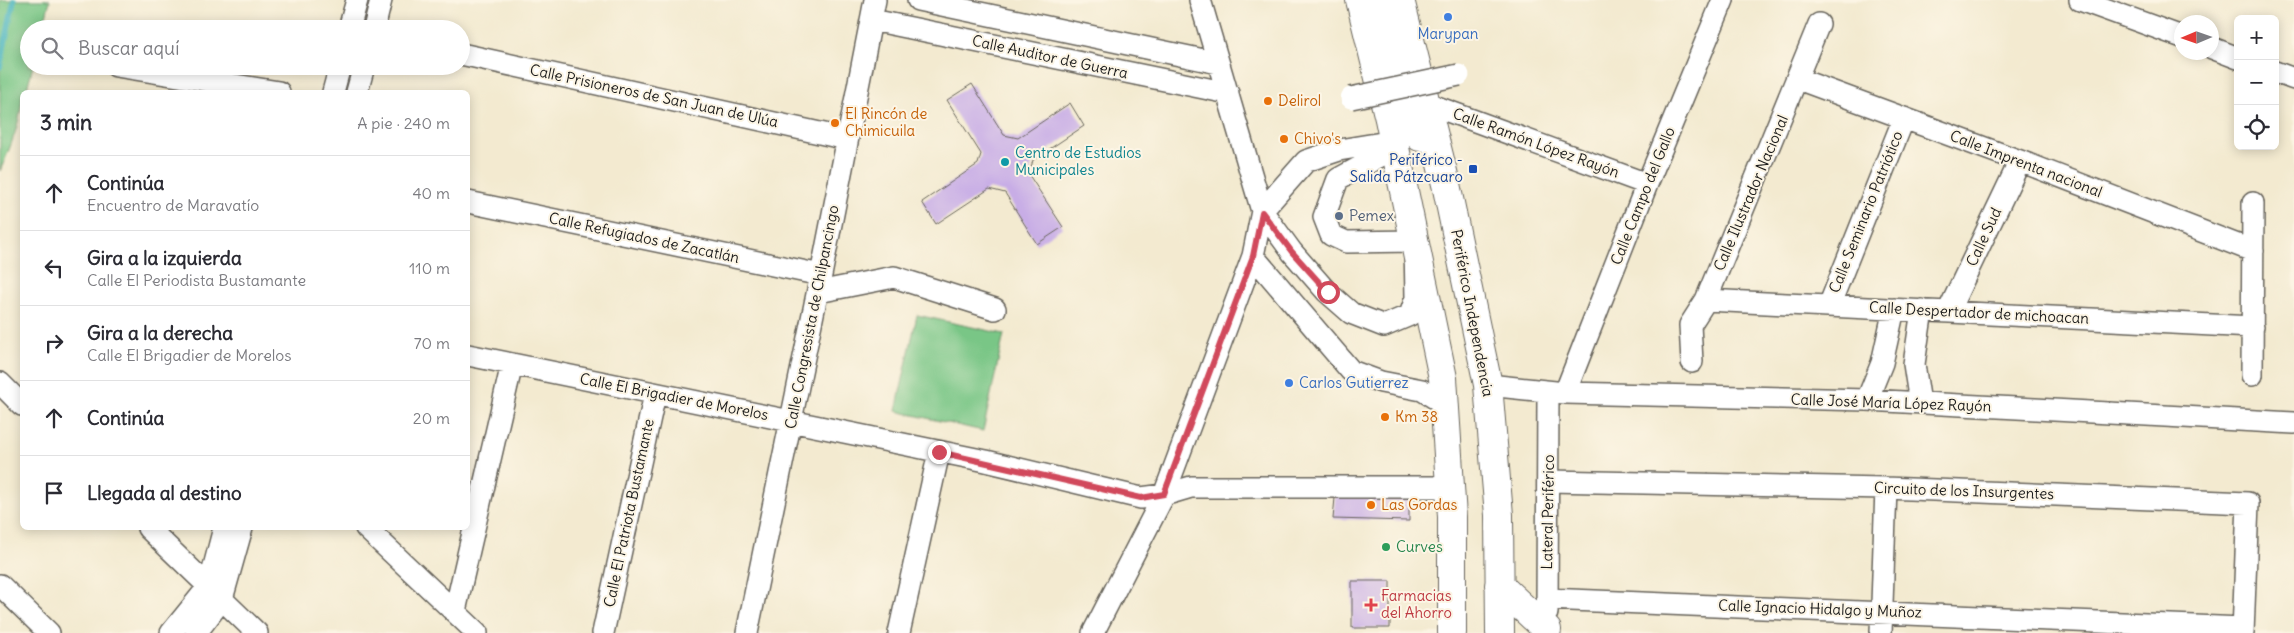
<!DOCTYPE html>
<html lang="es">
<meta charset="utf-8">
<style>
body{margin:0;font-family:Delius,sans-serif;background:#f7f7f7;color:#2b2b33}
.controls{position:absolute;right:15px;top:15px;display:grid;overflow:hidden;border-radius:8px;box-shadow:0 2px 12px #0003}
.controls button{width:45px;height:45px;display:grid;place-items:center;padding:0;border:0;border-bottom:1px solid #e1e1e2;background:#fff;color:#2b2b33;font:25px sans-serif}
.compass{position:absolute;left:2174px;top:15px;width:45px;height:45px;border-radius:50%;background:#fff;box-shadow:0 2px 12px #0003;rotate:268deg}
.stop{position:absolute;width:15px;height:15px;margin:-11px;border:4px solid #d1495b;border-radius:50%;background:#fff}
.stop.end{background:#d1495b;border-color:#fff;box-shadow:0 1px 5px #0008}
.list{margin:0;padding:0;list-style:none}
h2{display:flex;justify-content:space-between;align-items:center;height:65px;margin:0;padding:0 20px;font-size:21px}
h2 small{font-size:16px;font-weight:400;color:#7c7c81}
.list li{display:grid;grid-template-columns:32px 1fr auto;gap:15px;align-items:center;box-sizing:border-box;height:75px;padding:0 20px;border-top:1px solid #e1e1e2}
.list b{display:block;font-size:19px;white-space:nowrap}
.list p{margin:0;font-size:16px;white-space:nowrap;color:#7c7c81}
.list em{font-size:16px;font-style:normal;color:#7c7c81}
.icon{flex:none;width:28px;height:28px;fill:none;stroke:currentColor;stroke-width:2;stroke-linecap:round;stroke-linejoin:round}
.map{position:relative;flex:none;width:2294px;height:633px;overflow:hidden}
.search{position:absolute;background:#fff;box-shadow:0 2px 12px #0003;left:20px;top:20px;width:450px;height:55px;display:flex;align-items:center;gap:12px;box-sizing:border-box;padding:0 18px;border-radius:28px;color:#7c7c81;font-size:19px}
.panel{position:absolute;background:#fff;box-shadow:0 2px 12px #0003;left:20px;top:90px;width:450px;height:440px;border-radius:8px}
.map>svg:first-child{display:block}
.green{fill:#79c686;stroke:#4a7151}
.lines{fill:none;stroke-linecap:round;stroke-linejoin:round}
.stream{stroke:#45b4bd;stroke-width:5.5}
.building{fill:#c8ade6}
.minor-casing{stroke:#67645b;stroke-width:24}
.highway-casing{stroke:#67645b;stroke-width:30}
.minor{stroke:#fff;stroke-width:21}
.highway{stroke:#fff;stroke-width:28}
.minor-bridge-casing{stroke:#67645b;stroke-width:24;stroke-linecap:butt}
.minor-bridge{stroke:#fff;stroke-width:21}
.route{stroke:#d1495b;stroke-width:6}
.shop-dot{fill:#3f7fe0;stroke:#fcf5e5;stroke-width:2}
.food-dot{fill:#e8710a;stroke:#fcf5e5;stroke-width:2}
.culture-dot{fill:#0f9aa8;stroke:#fcf5e5;stroke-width:2}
.transit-dot{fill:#1a4fb4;stroke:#fcf5e5;stroke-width:2}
.service-dot{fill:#5c6f8a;stroke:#fcf5e5;stroke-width:2}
.leisure-dot{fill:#2e9e5b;stroke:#fcf5e5;stroke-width:2}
.health-dot{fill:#e0444e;stroke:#fcf5e5;stroke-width:2}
.labels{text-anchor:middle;stroke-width:4;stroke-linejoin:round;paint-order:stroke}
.shop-label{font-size:15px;fill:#366cbe;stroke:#fcf5e5}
.street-label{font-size:15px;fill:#1c1c1c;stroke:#fcf5e5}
.food-label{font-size:15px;fill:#c56008;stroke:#fcf5e5;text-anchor:start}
.culture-label{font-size:15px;fill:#0d838f;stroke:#fcf5e5;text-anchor:start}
.transit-label{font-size:15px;fill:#164399;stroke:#fcf5e5;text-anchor:end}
.service-label{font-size:15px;fill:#4e5e75;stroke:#fcf5e5;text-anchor:start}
.leisure-label{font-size:15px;fill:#27864d;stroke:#fcf5e5;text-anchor:start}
.health-label{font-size:15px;fill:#be3a42;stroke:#fcf5e5;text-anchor:start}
</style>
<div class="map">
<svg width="2294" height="633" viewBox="0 0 2294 633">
<rect width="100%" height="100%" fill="#fcf5e5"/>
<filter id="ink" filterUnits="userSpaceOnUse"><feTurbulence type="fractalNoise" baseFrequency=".02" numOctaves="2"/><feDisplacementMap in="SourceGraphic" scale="10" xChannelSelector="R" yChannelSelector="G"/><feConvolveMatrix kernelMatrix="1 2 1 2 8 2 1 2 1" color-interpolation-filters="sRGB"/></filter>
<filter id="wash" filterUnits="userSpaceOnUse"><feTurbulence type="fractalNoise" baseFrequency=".0096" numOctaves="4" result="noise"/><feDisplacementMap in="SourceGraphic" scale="20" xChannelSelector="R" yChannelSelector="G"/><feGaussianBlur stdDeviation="1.12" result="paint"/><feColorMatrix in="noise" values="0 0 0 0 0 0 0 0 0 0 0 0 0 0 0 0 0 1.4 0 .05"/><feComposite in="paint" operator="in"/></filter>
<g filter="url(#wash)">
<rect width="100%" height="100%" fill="#f3ead0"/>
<path class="green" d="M0,0H50L43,29H29V66H33L26,92H22C22,120 11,146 0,171Z
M917,315L1004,334L983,431L896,411Z"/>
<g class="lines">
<path class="stream" d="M0,67L14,0"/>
</g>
<g id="blocks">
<path class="building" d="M972,84L1004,135L1018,138L1070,103L1084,126L1033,160L1029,175L1063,227L1037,244L1005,193L989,189L936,224L922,202L978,164L981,154L947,100Z
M1336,487L1409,491V521L1333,519Z
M1352,581H1390V628H1352Z"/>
</g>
</g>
<g filter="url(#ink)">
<use href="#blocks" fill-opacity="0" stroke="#67645b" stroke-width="1"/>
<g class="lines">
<defs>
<path id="minor" d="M918,0L1218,63
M1200,0L1262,211L1292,252L1327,292L1351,313L1384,326L1410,315L1416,298L1415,241L1346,242L1331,235L1324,217L1338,179L1395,148
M2080,0L2182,37
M872,20L1228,93
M349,29L357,0
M374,29L381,0
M2212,48L2238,58
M461,54L847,139
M116,66L279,92
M2275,72L2294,79
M1798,79L2020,161L2253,251
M333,92L340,66
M357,92L364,66
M1426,103L1647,184
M468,202L821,275
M1253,256L1351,371L1381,382L1422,390L1444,404
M818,292L894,277L995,309
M1706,300L2253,327
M1829,306L1904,118
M1948,312L2020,161
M468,355L986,461L1141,498L1164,495L1191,487H1449
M1692,362L1690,325L1706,300L1819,24
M2252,375L2253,203
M0,383L22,405
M1488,385L1565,393L1867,400L2294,423
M1565,393L1647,184L1723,0
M1867,400L1882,363L1894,309
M1920,403L1914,364L1922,310
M1549,481L1886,488L2248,503L2243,633
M148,528L257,633
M366,528L477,633
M0,585L49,633
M1547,599L2243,628
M455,611L512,364
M1547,613L1548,392
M171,633L209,586L224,528
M196,633L222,599L242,528
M603,633L655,394
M747,633L821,275L875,0
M899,633L939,452
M1093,633L1164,495L1253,256L1262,211L1306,161L1339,150L1394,141
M1881,633L1886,488"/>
<path id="highway" d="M1360,0L1389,119L1443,378L1452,517V633
M1380,0L1405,101L1420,137
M1400,0L1446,184L1488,385L1499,515L1500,633
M1499,585L1547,630"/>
</defs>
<use href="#minor" class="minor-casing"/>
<use href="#highway" class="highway-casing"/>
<use href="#minor" class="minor"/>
<use href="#highway" class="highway"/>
<defs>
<path id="minor-bridge" d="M1351,98L1459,75"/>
</defs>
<use href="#minor-bridge" class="minor-bridge-casing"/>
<use href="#minor-bridge" class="minor-bridge"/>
</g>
</g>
<g class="lines" filter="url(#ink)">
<path class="route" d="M939,452L1141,498L1164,494L1253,256L1262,212L1292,252L1328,292"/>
</g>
<g class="shop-dot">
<circle cx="1448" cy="17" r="5"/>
<circle cx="1289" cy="383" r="5"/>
</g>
<g class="food-dot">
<circle cx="1268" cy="101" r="5"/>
<circle cx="835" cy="123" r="5"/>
<circle cx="1284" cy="139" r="5"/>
<circle cx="1385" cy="417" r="5"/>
<circle cx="1371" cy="505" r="5"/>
</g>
<circle class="culture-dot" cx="1005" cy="162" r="5"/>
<rect class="transit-dot" x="1468" y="164" width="10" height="10" rx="2.5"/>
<circle class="service-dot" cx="1339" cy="216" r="5"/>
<circle class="leisure-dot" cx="1386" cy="547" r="5"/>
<path class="health-dot" d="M1368.5 597.5h5v5h5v5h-5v5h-5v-5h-5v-5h5z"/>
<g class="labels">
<g class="shop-label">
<text x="1448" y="39">Marypan</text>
<text x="1299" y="388" text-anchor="start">Carlos Gutierrez</text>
</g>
<g class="street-label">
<text transform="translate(1050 57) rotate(12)" y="5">Calle Auditor de Guerra</text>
<text transform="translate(654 96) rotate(12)" y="5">Calle Prisioneros de San Juan de Ulúa</text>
<text transform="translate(1536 143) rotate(20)" y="5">Calle Ramón López Rayón</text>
<text transform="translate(2026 164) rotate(21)" y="5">Calle Imprenta nacional</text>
<text transform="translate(1751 193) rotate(-67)" y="5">Calle Ilustrador Nacional</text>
<text transform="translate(1643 196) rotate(-68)" y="5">Calle Campo del Gallo</text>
<text transform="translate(1866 212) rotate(-68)" y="5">Calle Seminario Patriótico</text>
<text transform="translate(1984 237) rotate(-65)" y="5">Calle Sud</text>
<text transform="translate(644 238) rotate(12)" y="5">Calle Refugiados de Zacatlán</text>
<text transform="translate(1472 313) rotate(79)" y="5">Periférico Independencia</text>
<text transform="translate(1979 313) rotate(3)" y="5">Calle Despertador de michoacan</text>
<text transform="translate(812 317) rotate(-79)" y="5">Calle Congresista de Chilpancingo</text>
<text transform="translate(674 397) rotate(11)" y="5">Calle El Brigadier de Morelos</text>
<text transform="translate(1891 403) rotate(2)" y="5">Calle José María López Rayón</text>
<text transform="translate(1964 491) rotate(2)" y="5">Circuito de los Insurgentes</text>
<text transform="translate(1548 512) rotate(-89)" y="5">Lateral Periférico</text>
<text transform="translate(629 513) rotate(-78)" y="5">Calle El Patriota Bustamante</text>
<text transform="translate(1820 609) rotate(2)" y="5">Calle Ignacio Hidalgo y Muñoz</text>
</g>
<g class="food-label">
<text x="1278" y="106">Delirol</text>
<text x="845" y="119">El Rincón de<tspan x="845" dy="17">Chimicuila</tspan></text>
<text x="1294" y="144">Chivo's</text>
<text x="1395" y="422">Km 38</text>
<text x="1381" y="510">Las Gordas</text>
</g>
<g class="culture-label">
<text x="1015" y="158">Centro de Estudios<tspan x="1015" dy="17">Municipales</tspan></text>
</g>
<g class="transit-label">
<text x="1463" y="165">Periférico -<tspan x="1463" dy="17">Salida Pátzcuaro</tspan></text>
</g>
<g class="service-label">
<text x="1349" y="221">Pemex</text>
</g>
<g class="leisure-label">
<text x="1396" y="552">Curves</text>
</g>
<g class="health-label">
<text x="1381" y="601">Farmacias<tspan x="1381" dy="17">del Ahorro</tspan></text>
</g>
</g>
</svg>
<div class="controls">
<button>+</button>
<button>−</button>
<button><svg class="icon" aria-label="locate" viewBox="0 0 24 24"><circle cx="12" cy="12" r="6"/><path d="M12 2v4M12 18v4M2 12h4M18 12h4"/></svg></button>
</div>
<svg class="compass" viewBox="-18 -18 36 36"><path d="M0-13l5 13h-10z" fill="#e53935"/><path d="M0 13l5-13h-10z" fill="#7c7c81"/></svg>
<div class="stop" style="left:1328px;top:292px"></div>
<div class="stop end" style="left:939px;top:452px"></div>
<div class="search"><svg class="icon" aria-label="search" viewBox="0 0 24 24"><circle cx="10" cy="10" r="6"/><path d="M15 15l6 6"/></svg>Buscar aquí</div>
<section class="panel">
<h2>3 min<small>A pie · 240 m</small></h2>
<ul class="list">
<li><svg class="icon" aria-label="ahead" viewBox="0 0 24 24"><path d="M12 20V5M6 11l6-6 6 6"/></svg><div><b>Continúa</b><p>Encuentro de Maravatío</p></div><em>40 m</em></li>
<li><svg class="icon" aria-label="left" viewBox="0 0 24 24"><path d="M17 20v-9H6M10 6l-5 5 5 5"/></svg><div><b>Gira a la izquierda</b><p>Calle El Periodista Bustamante</p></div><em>110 m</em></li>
<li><svg class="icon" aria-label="right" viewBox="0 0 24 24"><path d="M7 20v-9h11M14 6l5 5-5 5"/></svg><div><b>Gira a la derecha</b><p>Calle El Brigadier de Morelos</p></div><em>70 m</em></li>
<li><svg class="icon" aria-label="ahead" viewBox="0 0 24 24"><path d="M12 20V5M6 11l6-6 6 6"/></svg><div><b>Continúa</b></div><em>20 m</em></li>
<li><svg class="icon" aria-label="arrive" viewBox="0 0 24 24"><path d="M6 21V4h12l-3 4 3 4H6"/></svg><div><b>Llegada al destino</b></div></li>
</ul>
</section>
</div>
